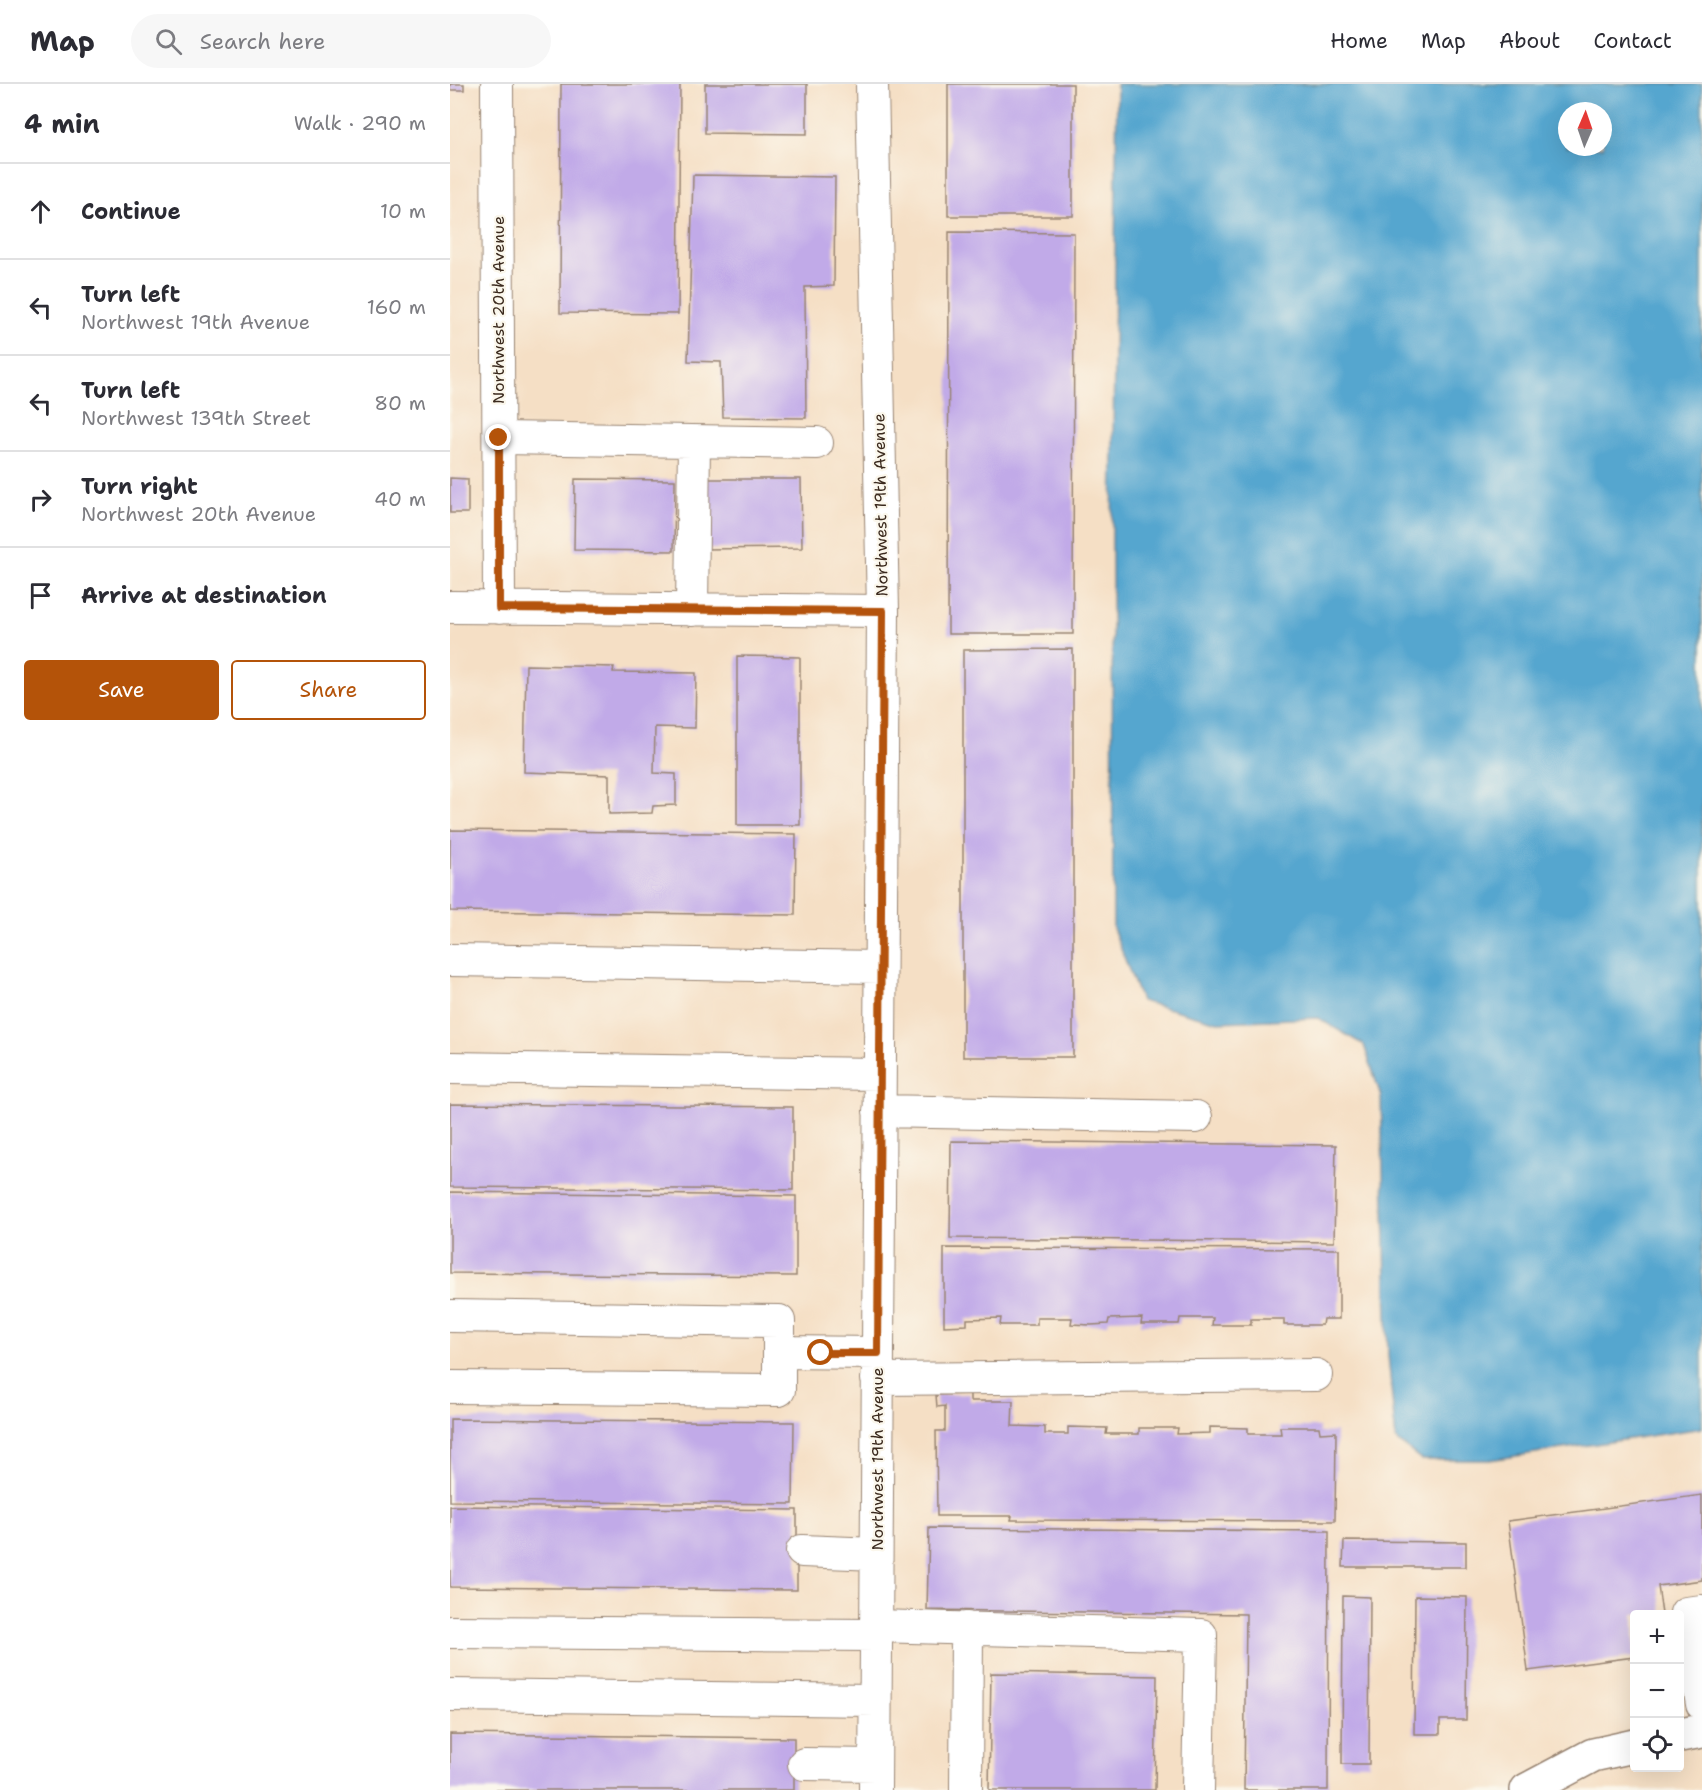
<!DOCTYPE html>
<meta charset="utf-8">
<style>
body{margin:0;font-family:"Shantell Sans",sans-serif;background:#f7f7f7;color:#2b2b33}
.controls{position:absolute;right:18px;bottom:18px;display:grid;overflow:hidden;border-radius:6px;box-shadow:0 6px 24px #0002}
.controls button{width:54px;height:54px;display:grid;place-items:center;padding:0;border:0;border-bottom:2px solid #e1e1e2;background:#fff;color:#2b2b33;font:30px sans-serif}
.compass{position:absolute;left:1108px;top:18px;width:54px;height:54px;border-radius:50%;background:#fff;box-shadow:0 6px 24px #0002;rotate:2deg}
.stop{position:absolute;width:18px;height:18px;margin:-14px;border:4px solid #b45309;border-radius:50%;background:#fff}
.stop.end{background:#b45309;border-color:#fff;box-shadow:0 2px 6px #0008}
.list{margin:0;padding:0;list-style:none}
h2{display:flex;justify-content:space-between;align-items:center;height:78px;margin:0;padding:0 24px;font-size:26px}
h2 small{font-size:20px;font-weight:400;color:#7c7c81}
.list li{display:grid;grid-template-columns:39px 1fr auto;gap:18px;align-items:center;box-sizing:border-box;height:96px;padding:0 24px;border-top:2px solid #e1e1e2}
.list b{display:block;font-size:22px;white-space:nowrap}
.list p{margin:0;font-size:20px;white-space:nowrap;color:#7c7c81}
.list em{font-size:20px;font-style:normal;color:#7c7c81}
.actions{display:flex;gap:12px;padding:18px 24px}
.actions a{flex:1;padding:14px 0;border:2px solid #b45309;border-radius:6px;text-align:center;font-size:21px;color:#b45309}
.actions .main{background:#b45309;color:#fff}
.icon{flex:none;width:33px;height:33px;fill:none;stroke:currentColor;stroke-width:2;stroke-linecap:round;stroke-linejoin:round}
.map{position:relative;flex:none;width:1252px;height:1706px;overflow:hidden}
header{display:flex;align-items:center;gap:36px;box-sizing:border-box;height:84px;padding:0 30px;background:#fff;border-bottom:2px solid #e1e1e2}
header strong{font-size:28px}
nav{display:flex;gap:33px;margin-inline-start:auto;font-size:21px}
.search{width:420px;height:54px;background:#f7f7f7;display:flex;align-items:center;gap:15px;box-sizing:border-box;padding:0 21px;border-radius:33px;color:#7c7c81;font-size:22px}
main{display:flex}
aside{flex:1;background:#fff}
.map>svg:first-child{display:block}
.water{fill:#54a6cf;stroke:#486876;stroke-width:1.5;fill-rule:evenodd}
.building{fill:#c1aae8}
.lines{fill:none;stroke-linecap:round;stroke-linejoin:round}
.minor-casing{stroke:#988472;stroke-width:34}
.major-casing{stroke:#988472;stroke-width:36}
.minor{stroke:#fff;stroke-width:32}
.major{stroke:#fff;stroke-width:33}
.route{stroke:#b45309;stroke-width:8}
.labels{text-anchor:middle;stroke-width:4.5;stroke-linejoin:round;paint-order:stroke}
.street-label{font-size:16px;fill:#3b2a1e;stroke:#fbf7ec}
</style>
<header>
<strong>Map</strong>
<div class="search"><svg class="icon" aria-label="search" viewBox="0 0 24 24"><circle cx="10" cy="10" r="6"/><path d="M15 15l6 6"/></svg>Search here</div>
<nav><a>Home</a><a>Map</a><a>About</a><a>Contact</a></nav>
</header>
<main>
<aside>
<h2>4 min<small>Walk · 290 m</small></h2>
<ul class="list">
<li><svg class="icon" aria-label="ahead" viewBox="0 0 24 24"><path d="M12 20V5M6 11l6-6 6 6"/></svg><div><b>Continue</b></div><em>10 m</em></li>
<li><svg class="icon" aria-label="left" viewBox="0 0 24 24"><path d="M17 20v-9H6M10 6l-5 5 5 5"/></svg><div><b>Turn left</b><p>Northwest 19th Avenue</p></div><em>160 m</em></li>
<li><svg class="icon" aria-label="left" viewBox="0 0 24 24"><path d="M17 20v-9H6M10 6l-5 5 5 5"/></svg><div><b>Turn left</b><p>Northwest 139th Street</p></div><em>80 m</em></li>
<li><svg class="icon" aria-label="right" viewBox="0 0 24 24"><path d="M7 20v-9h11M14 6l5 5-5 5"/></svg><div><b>Turn right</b><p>Northwest 20th Avenue</p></div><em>40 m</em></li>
<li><svg class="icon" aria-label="arrive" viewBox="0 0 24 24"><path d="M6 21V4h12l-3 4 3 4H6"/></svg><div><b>Arrive at destination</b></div></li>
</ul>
<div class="actions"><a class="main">Save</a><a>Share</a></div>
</aside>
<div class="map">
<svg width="1252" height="1706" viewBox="0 0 1252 1706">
<rect width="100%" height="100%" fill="#fbf7ec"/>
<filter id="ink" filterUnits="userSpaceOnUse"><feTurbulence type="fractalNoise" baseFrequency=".0167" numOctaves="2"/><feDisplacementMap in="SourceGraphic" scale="12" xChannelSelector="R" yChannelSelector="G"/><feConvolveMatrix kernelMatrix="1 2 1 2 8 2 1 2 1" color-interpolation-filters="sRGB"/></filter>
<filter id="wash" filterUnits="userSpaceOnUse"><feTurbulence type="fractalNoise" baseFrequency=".008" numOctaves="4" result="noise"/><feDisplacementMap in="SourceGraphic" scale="24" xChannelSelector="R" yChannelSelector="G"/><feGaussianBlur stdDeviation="1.35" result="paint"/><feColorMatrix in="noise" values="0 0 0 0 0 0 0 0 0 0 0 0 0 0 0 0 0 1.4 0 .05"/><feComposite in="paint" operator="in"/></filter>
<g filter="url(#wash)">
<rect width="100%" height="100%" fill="#f5dfc5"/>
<path class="water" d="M667,0H1252V1344L1039,1376H972L946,1356L938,1271L931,1012L914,961L868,934L768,938L691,917L663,844L662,456ZM1117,27H1153V63H1117Z"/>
<g id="blocks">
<path class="building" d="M0,0H14V6H0Z
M111,0H230L228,230L110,229Z
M255,0H357V50L255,49Z
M498,0H623V132H498Z
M243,91L385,93L384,202L355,203L356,334L273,333L271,278L238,277Z
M499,148L624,149L623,550H498Z
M0,394L18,395V429H0Z
M125,395L225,396L224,467L124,466Z
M254,395H351L352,464L254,465Z
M623,565V973H513V566Z
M287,572L350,573V741H287Z
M76,581L164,583L163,588L246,589L245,644L205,643L204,689L226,690V721L203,722L202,729L159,730V691L74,688Z
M0,746L346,750L345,831L0,827Z
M0,1020L343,1023V1106L0,1103Z
M501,1057L886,1061L884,1158L500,1154Z
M0,1108L346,1112V1192L0,1189Z
M494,1164L889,1165V1235H873L872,1241H834V1235H801V1241H762L763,1234H730L729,1240H691L692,1234L659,1235L658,1240L641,1241L621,1240L622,1234H587V1241H550L551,1234L517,1235V1241L494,1242Z
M520,1310V1317H563L562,1342L595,1343V1350H618V1343L657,1344L656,1350H689V1344H728L727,1350L760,1349V1343L798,1344V1350H831L830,1343H869L870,1349L886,1348L885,1437L561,1436L562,1432H487L486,1347H495V1322L487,1323L486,1311Z
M0,1335L344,1338L343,1420L0,1417Z
M1252,1411V1496L1208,1502L1212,1530H1184V1573L1078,1587L1058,1437Z
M0,1422L347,1426V1506L0,1503Z
M479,1444L879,1447L878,1706H794L796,1530L477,1526Z
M894,1457L1016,1458V1483H893Z
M893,1512L920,1513L919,1680H892Z
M965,1512L1017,1513L1016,1636H990V1650H964Z
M541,1589L707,1592L705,1706H539Z
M0,1650L344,1654V1706H0Z"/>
</g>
</g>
<g filter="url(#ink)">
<use href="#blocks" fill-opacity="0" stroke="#988472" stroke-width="1.5"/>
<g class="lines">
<defs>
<path id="minor" d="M47,0L49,524
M422,0L433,527L425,1706
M49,354L367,359
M0,523L433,527
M242,526L244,358
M0,876L430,883
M0,984L429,990
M429,1027L746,1033
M0,1232L329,1237V1306L0,1303
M330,1268L428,1269
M427,1295L866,1291
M352,1467L426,1470
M1252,1527L1236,1529L1252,1620
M426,1542L751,1551L748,1706
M0,1548L426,1551
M0,1611L425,1616
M354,1680L425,1681
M516,1706L517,1544"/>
<path id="major" d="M1230,1651L1252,1647
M1077,1706L1143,1671L1184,1662"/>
</defs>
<use href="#minor" class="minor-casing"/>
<use href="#major" class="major-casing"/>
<use href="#minor" class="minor"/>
<use href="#major" class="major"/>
</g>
</g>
<g class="lines" filter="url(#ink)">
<path class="route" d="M49,354V524L433,527L428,1269H371"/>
</g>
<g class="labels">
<g class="street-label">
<text transform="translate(48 226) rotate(-90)" y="6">Northwest 20th Avenue</text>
<text transform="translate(430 421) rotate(-91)" y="6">Northwest 19th Avenue</text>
<text transform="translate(427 1375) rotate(-90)" y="6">Northwest 19th Avenue</text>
</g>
</g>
</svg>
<div class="controls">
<button>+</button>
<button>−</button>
<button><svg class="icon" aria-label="locate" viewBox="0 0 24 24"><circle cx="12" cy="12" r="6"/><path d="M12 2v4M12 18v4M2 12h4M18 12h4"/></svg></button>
</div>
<svg class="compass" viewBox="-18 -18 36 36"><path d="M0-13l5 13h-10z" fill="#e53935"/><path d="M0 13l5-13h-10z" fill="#7c7c81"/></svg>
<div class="stop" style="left:371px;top:1269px"></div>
<div class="stop end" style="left:49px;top:354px"></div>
</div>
</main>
